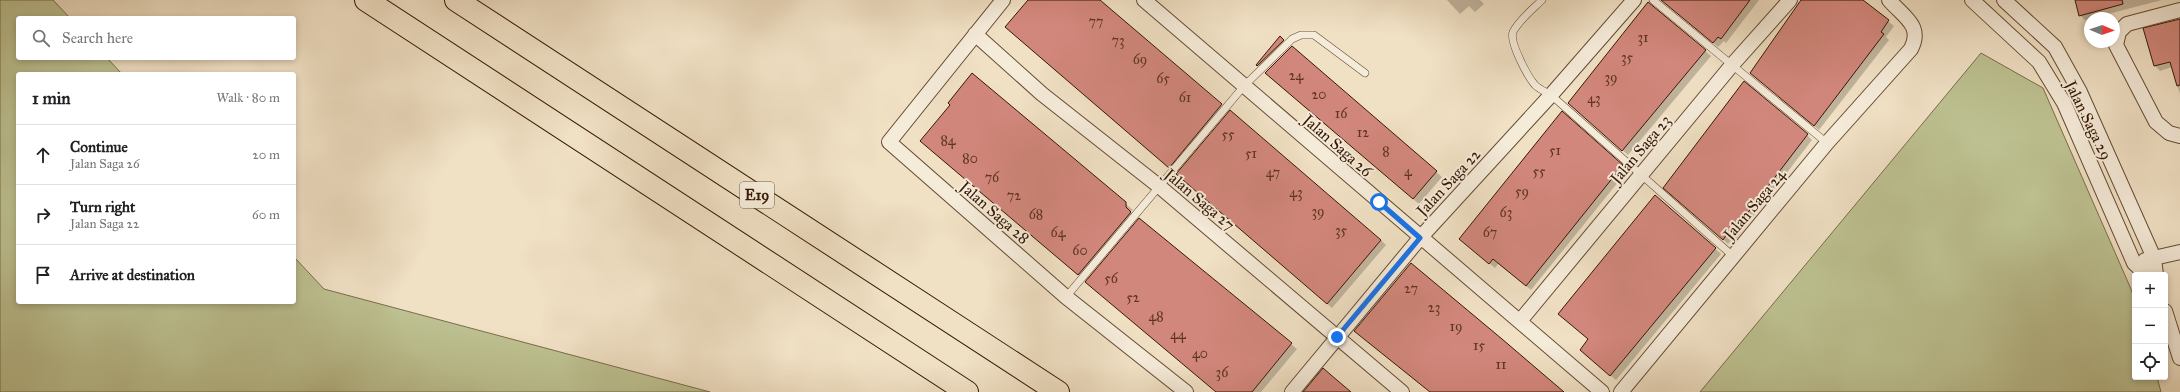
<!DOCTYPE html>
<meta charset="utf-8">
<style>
body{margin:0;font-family:"IM FELL Great Primer",serif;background:#f2f2f2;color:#202124}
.controls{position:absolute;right:12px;bottom:12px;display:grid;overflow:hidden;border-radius:4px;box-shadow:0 2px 6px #0003}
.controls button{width:36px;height:36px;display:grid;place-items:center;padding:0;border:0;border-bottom:1px solid #e0e0e0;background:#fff;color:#202124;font:20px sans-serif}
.compass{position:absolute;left:2084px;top:12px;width:36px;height:36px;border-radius:50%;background:#fff;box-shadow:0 2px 6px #0003;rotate:92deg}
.stop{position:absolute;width:12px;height:12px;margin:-9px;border:3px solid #1a73e8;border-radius:50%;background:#fff}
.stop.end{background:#1a73e8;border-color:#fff;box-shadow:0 1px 4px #0008}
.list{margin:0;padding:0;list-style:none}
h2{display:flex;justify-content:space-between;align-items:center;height:52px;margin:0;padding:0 16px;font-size:17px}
h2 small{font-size:13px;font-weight:400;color:#757577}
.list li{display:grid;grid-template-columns:26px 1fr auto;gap:12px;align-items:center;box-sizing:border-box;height:60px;padding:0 16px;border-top:1px solid #e0e0e0}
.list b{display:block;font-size:15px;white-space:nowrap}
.list p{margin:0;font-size:13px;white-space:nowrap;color:#757577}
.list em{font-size:13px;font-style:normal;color:#757577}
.icon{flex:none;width:22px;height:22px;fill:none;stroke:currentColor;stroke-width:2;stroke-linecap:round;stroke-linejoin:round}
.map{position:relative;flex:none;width:2180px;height:392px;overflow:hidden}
.search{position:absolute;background:#fff;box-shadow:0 2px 6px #0003;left:16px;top:16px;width:280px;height:44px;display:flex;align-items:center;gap:10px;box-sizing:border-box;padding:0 14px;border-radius:4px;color:#757577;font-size:15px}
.panel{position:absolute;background:#fff;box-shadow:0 2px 6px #0003;left:16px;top:72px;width:280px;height:232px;border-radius:4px}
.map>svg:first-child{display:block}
.green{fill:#bdc191;stroke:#7a6c4a}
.shadow{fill:#0003}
.building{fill:#d2877c;stroke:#361804}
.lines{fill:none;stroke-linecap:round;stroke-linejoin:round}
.service-casing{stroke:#644a34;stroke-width:8}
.minor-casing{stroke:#644a34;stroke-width:16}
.motorway-casing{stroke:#361804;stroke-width:24}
.service{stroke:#f5ebd9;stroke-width:7}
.minor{stroke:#f5ebd9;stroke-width:14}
.motorway{stroke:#f0e0c4;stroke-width:22}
.route{stroke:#1a73e8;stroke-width:5}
.labels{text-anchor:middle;stroke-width:4;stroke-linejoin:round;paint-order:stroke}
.number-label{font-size:14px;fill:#5d3422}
.shield{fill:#f5ebd9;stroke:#6f5744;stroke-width:1}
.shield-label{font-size:15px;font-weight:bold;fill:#361804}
.street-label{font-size:16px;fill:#361804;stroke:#f5ebd9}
</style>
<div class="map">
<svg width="2180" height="392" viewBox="0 0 2180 392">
<rect width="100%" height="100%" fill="#f0e0c4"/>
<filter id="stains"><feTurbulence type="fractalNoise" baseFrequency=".005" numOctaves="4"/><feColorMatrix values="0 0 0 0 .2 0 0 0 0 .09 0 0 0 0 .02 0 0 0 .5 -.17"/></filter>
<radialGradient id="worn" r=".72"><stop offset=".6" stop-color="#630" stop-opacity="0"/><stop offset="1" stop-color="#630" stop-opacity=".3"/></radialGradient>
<path class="green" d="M0,0H53L70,18H18V58H107L122,74H18V302H294V257L324,289L710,392H0Z
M1981,53L2043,88L2131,289L2135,301V377H2157L2161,392H1700Z"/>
<path class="shadow" d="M1028,0H1098L1226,110L1174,172L1011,32Z
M1447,0H1480L1484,4L1475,12L1469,6L1460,14Z
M1662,0H1759L1726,43L1724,41L1718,47Z
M1802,0H1862L1894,26L1886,37L1889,40L1819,130L1756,78Z
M2076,0H2162L2085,20L2080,15Z
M1649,3L1711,56L1628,155L1574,108Z
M2180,19V94L2172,67L2160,71L2155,66L2145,29Z
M1283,41L1288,45L1263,70L1258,65Z
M1292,48L1442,177L1419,204L1271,78Z
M972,74L1133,210L1130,212L1136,218L1084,279L926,146Z
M1562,112L1627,171L1531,290L1498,264L1495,268L1466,244Z
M1807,135L1812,140L1735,240L1733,238L1728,244L1670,192Z
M1182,179L1381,240L1386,245L1332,308Z
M1656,196L1721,254L1616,380L1586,355Z
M1139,220L1297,349L1261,392H1216Z"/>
<path class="building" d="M1028,0H1100L1222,104L1169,168L1005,27Z
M1661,0H1750L1721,39L1718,37L1713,43Z
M1801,0H1863L1889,20L1881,32L1884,34L1814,126L1750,73Z
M2075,0H2122L2123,4L2079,16Z
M1648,2L1706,50L1622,151L1568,103Z
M2180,19V85L2177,86L2170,62L2154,66L2143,28Z
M1280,36L1284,40L1257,66L1256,65Z
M1292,46L1437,171L1413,199L1265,73Z
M972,73L1126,202V207L1131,212L1078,275L920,141L950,105L948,103Z
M1744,81L1808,134L1730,236L1727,234L1723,240L1663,188Z
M1230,110L1381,240L1327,304L1176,174Z
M1562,111L1623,165L1526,286L1493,259L1489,264L1459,239Z
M1655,195L1716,248L1610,376L1580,350L1588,339L1558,314Z
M1139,218L1292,343L1252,392H1216L1085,282Z
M1411,263L1502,339L1564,392H1430L1354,331Z
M1323,368L1331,375L1351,392H1303Z"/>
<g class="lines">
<defs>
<path id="service" d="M1542,0C1533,9 1519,20 1513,32C1509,42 1528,77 1535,85C1539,89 1546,92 1551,95L1733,256
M1653,0L1827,143
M1066,297L1244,86L1292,39L1301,35H1314L1365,73"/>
<path id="minor" d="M1003,0L889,142L1066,297L1186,392
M1144,0L1602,392
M1972,0L2039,62L2064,103L2134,263L2147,275
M2004,0L2055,47L2080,92L2154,258L2156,275
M2180,10L2127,24L2119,32L2116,45L2156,122L2169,133L2180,136
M975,34L1042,94L1160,187L1402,392
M2145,260L2180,252
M2165,311L2180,358
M1520,321L1732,65L1790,0
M1292,392L1420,238L1551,95L1634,0
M1621,392L1827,143L1911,49C1923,26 1904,17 1889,0"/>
<path id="motorway" d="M366,0L967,392
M456,0L1058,392"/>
</defs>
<use href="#service" class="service-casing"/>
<use href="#minor" class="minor-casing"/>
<use href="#motorway" class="motorway-casing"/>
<use href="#service" class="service"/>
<use href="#minor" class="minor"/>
<use href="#motorway" class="motorway"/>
</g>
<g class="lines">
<path class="route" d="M1337,337L1420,238L1379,202"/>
</g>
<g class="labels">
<g class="number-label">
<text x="1096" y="26">77</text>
<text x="1643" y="42">31</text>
<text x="1118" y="45">73</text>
<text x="1627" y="62">35</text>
<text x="1140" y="64">69</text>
<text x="1296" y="80">24</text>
<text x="1611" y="82">39</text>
<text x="1163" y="83">65</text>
<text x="1319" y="99">20</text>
<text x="1185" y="102">61</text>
<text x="1594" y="103">43</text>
<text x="1341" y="118">16</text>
<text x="1363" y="137">12</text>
<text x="1228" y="139">55</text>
<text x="948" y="145">84</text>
<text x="1555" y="155">51</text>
<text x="1386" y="156">8</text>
<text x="1251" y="158">51</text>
<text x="970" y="163">80</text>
<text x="1408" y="176">4</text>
<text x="1539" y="176">55</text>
<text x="1273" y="177">47</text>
<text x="992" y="182">76</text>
<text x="1522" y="196">59</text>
<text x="1296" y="197">43</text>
<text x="1014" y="200">72</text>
<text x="1318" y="216">39</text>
<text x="1506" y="217">63</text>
<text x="1036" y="219">68</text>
<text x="1341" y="235">35</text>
<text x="1058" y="237">64</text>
<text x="1490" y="237">67</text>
<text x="1080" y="255">60</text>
<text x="1111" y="283">56</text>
<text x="1411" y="293">27</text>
<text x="1133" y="302">52</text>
<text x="1434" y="312">23</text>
<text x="1156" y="321">48</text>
<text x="1456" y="331">19</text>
<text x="1178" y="339">44</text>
<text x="1479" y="350">15</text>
<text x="1200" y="358">40</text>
<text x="1501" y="369">11</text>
<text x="1222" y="377">36</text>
</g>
<rect class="shield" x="740" y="182" width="34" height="26" rx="3"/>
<g class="shield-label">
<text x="757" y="200">E19</text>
</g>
<g class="street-label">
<text transform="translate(2089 120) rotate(64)" y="6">Jalan Saga 29</text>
<text transform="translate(1338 145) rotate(41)" y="6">Jalan Saga 26</text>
<text transform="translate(1640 149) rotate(-50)" y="6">Jalan Saga 23</text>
<text transform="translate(1448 182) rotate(-47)" y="6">Jalan Saga 22</text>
<text transform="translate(1200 199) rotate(40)" y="6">Jalan Saga 27</text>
<text transform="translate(1754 204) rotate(-50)" y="6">Jalan Saga 24</text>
<text transform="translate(995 212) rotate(41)" y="6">Jalan Saga 28</text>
</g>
</g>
<rect width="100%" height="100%" filter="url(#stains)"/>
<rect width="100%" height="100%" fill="url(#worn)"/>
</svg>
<div class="controls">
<button>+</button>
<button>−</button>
<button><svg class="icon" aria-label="locate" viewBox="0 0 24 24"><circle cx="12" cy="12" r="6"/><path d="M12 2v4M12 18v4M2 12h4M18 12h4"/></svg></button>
</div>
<svg class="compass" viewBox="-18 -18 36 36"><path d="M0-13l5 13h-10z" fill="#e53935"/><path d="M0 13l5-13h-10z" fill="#757577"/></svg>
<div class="stop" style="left:1379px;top:202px"></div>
<div class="stop end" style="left:1337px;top:337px"></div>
<div class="search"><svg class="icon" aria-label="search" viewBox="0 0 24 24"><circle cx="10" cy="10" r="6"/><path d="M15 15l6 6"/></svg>Search here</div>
<section class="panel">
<h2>1 min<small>Walk · 80 m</small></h2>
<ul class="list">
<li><svg class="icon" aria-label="ahead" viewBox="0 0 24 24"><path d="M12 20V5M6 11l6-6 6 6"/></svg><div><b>Continue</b><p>Jalan Saga 26</p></div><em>20 m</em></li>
<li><svg class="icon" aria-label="right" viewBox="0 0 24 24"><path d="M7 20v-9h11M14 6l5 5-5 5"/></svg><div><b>Turn right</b><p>Jalan Saga 22</p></div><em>60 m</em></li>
<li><svg class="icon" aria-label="arrive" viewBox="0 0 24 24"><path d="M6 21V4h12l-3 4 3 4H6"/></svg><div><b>Arrive at destination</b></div></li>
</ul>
</section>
</div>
